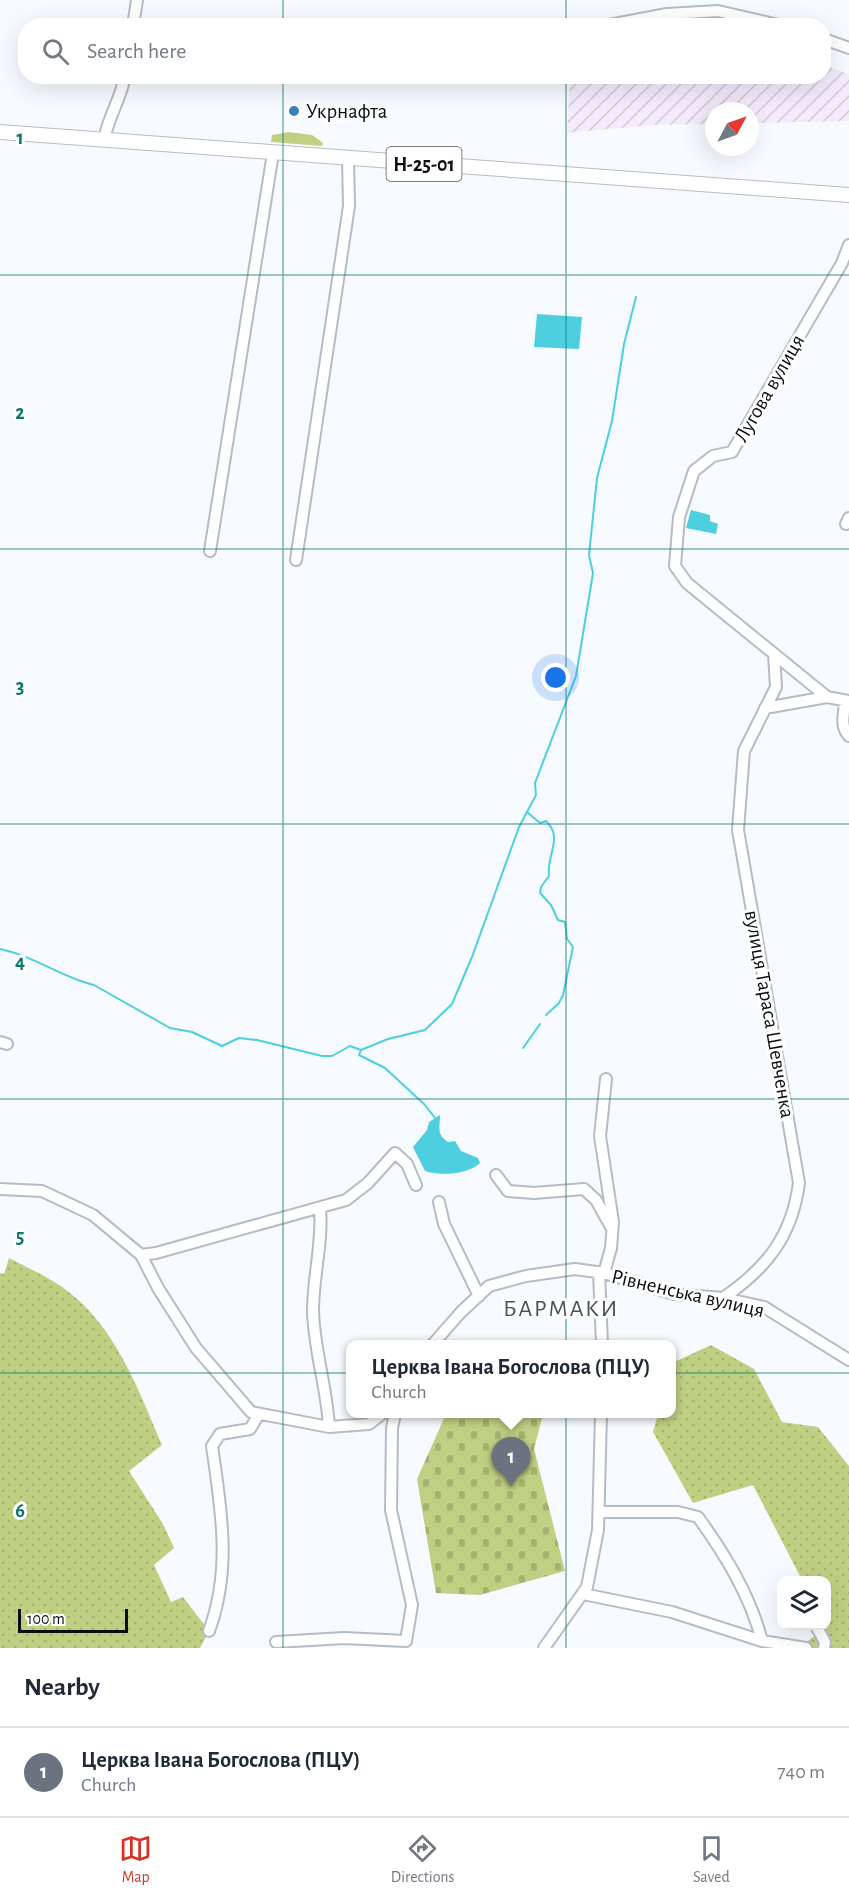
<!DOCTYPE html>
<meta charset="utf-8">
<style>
body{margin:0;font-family:"Alegreya Sans",sans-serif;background:#f6f6f7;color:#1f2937}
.controls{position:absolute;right:18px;bottom:18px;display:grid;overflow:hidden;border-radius:12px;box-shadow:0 6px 24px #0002}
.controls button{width:54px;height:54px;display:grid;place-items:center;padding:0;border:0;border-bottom:2px solid #e0e1e3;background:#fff;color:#1f2937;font:30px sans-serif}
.compass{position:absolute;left:705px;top:102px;width:54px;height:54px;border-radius:50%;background:#fff;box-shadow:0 6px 24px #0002;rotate:49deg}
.scale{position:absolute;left:18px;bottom:15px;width:110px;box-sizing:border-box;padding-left:6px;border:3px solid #0b0d10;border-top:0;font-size:16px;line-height:21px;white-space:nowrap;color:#0b0d10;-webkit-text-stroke:4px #fff;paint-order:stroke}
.you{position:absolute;left:556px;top:678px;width:21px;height:21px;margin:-15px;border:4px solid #fff;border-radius:50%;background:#1a73e8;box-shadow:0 0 0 9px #1a73e833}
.badge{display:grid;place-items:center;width:39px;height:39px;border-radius:50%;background:#d93025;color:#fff;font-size:20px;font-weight:700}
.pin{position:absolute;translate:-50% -50px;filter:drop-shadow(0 2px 3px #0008)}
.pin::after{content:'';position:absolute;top:32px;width:21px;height:18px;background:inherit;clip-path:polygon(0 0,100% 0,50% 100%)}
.popup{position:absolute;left:346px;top:1340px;width:330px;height:78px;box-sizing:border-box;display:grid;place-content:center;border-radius:12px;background:#fff;filter:drop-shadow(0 2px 4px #0005);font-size:20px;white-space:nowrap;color:#747a83}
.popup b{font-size:22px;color:#1f2937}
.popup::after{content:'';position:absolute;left:50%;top:100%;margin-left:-12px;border:12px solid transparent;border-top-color:#fff}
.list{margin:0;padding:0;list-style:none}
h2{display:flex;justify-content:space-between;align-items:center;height:78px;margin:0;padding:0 24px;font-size:26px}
h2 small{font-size:20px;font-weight:400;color:#747a83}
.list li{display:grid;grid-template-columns:39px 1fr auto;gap:18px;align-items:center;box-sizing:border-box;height:90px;padding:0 24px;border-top:2px solid #e0e1e3}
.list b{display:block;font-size:22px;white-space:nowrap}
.list p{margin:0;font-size:20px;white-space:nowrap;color:#747a83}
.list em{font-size:20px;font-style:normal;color:#747a83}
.icon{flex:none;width:33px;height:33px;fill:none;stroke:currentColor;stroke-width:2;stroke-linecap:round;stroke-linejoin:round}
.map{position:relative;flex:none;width:849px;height:1648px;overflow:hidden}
.search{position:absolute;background:#fff;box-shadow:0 6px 24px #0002;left:18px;right:18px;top:18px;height:66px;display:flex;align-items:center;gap:15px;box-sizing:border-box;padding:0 21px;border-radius:24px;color:#747a83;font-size:22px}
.sheet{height:168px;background:#fff}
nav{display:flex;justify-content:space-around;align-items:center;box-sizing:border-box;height:84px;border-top:2px solid #e0e1e3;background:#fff;font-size:16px;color:#747a83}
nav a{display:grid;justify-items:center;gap:3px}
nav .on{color:#d93025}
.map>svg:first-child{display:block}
.industrial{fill:url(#industrial-furrows)}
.green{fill:#c0d083}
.cemetery{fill:url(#cemetery-stones)}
.garden{fill:url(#garden-dots)}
.water{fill:#4dcfe0}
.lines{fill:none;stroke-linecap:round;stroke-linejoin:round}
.stream{stroke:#4dcfe0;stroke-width:2}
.minor-casing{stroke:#b6bcc5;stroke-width:14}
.major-casing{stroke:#b6bcc5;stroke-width:16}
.minor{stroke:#fff;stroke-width:10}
.major{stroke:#fff;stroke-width:14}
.grid{fill:none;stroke:#0f766e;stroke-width:1.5;stroke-opacity:0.55}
.poi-dot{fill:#3984b7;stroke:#fff;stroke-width:2}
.labels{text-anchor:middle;stroke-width:6;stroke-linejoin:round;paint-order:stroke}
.shield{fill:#fff;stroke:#545658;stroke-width:1.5}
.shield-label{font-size:20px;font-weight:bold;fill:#0b0d10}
.poi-label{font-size:21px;fill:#0b0d10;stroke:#fff;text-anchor:start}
.street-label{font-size:21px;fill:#0b0d10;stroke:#fff}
.quarter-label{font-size:24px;letter-spacing:1.5px;fill:#4c5259;stroke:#fff}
.grid-label{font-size:20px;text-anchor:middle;font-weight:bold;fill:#0f766e;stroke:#fff;stroke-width:6;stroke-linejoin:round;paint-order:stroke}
</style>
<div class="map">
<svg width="849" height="1648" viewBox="0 0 849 1648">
<defs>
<pattern id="industrial-furrows" width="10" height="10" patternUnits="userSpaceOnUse" patternTransform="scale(1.5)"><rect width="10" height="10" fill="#f4ecfc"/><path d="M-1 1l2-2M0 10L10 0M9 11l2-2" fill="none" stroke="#d0c9d7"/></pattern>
<pattern id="cemetery-stones" width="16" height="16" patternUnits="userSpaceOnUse" patternTransform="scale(1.5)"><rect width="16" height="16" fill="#c0d083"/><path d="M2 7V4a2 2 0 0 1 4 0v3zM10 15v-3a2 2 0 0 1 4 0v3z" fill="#a4b170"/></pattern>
<pattern id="garden-dots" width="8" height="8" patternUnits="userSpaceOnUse" patternTransform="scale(1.5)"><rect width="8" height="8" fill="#c0d083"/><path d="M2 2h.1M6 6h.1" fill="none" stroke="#a4b170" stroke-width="1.8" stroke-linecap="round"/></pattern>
</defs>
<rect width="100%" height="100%" fill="#f7fafe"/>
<path class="industrial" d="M824,65L849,74V121L750,123V111H714V124L651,125L567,133L570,77L824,76Z"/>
<path class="green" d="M289,132L312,135L323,143L322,146L271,142L272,135Z"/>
<path class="cemetery" d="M446,1414H543L534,1449L565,1571L480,1595L436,1593L417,1479Z"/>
<path class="garden" d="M9,1258C26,1267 45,1275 62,1287C115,1324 137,1387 162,1445L129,1471L163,1524L174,1548L154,1565L171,1602L183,1597L209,1631L200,1648H0V1273L4,1274Z
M711,1345L754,1369L782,1422L818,1427L849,1466V1648H797L827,1628L826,1580H802L753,1485L693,1503L653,1432L658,1414H672V1363Z"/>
<path class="water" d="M537,314L582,317L579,349L534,347Z
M691,510L710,515V521L718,524L716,534L686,528Z
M440,1115C440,1128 436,1134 448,1142L455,1141L461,1151L478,1158L480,1163C467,1175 440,1176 425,1171L413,1147L427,1130L429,1122Z"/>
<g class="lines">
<path class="stream" d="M527,812L540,823L546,821C564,838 546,855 549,876L541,887L540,893L551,905L558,920L565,922L567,939L573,947L563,995L559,1003L546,1015
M0,949C34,956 61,977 94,985L170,1028L192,1032L222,1046L239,1038L257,1040L322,1056H332L350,1046L361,1050L388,1039L425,1030L452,1004L472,957L519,827L536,795L535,783L576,676L593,573L589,555L597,478L612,421L624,344L636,297
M523,1048L540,1024
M361,1050L359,1055L385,1068L424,1104L436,1119"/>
<defs>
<path id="minor" d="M133,26L137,0
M604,26L667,14L718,11L783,26
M824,39L849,48
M104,140C108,117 121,99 125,76
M846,524L849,518
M210,551L273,153
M296,560L349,206L348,158
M827,697L687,583L675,566L679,517L694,471L713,456L732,452L842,263L849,245
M845,703C844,714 840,727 849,736
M765,708L827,697L849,701
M0,1042L7,1044
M496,1175L508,1191L534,1193L584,1189L596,1200L611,1227
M0,1189L42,1191L93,1215L141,1255L158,1288L196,1348L251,1412L329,1427L369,1424L382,1414
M439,1202L444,1224L479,1296
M320,1208C323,1242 313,1276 313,1311C314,1350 327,1388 329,1427
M141,1255L156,1253L346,1200L368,1183L395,1153L407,1164L416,1185
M599,1272L602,1344
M604,1273L611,1248L613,1222L600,1136L606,1079
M723,1298C767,1268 792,1236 799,1183L738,830L744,751L776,687L774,654
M433,1344L461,1312L489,1286L526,1276L575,1269L604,1273L674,1294L723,1298L764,1307L849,1360
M599,1512H678L698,1517C726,1556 750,1595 762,1641
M583,1594L672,1612L762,1641L806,1648
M816,1626L825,1642L824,1648
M209,1631C232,1569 221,1509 212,1446L220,1434L250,1429L259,1414
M276,1642L344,1638L406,1641L412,1605L391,1510L392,1428L395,1414
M544,1648L587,1587L598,1530L601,1414"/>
<path id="major" d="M0,132L849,195"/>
</defs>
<use href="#minor" class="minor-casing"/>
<use href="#major" class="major-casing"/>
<use href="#minor" class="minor"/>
<use href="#major" class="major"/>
</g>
<path class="grid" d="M283,0V26M566,0V26M283,76V1648M566,76V1648M0,275H849M0,549H849M0,824H849M0,1099H849M0,1373H849"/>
<circle class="poi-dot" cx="294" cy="111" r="6"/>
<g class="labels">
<rect class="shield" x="386.5" y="147" width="75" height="34" rx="4.5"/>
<g class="shield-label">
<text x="424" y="171">Н-25-01</text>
</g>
<g class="poi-label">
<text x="306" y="118">Укрнафта</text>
</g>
<g class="street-label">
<text transform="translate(769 388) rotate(-60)" y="7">Лугова вулиця</text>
<text transform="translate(770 1014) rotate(80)" y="7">вулиця Тараса Шевченка</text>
<text transform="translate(688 1293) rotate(13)" y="7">Рівненська вулиця</text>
</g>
<g class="quarter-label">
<text x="561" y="1316">БАРМАКИ</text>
</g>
</g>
<g class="grid-label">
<text x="20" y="144">1</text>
<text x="20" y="419">2</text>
<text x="20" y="693">3</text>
<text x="20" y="968">4</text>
<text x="20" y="1243">5</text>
<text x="20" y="1517">6</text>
</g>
</svg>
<div class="controls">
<button><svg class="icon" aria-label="layers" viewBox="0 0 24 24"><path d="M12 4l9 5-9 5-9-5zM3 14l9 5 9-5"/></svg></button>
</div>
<svg class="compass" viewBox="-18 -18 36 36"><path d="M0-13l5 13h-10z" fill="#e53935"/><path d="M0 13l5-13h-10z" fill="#747a83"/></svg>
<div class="scale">100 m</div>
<div class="you"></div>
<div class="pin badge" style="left:511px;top:1487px;background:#6b7280">1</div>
<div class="popup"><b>Церква Івана Богослова (ПЦУ)</b>Church</div>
<div class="search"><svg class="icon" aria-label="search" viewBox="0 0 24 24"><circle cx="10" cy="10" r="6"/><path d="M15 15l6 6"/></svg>Search here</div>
</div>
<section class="sheet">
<h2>Nearby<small></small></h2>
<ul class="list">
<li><span class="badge" style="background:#6b7280">1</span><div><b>Церква Івана Богослова (ПЦУ)</b><p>Church</p></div><em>740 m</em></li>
</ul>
</section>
<nav>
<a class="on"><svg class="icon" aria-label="map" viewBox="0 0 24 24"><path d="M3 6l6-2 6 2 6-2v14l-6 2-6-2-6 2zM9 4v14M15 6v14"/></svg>Map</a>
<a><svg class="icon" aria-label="directions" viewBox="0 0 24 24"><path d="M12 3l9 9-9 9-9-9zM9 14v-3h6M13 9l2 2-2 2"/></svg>Directions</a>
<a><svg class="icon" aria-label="saved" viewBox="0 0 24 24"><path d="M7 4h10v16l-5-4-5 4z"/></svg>Saved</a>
</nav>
